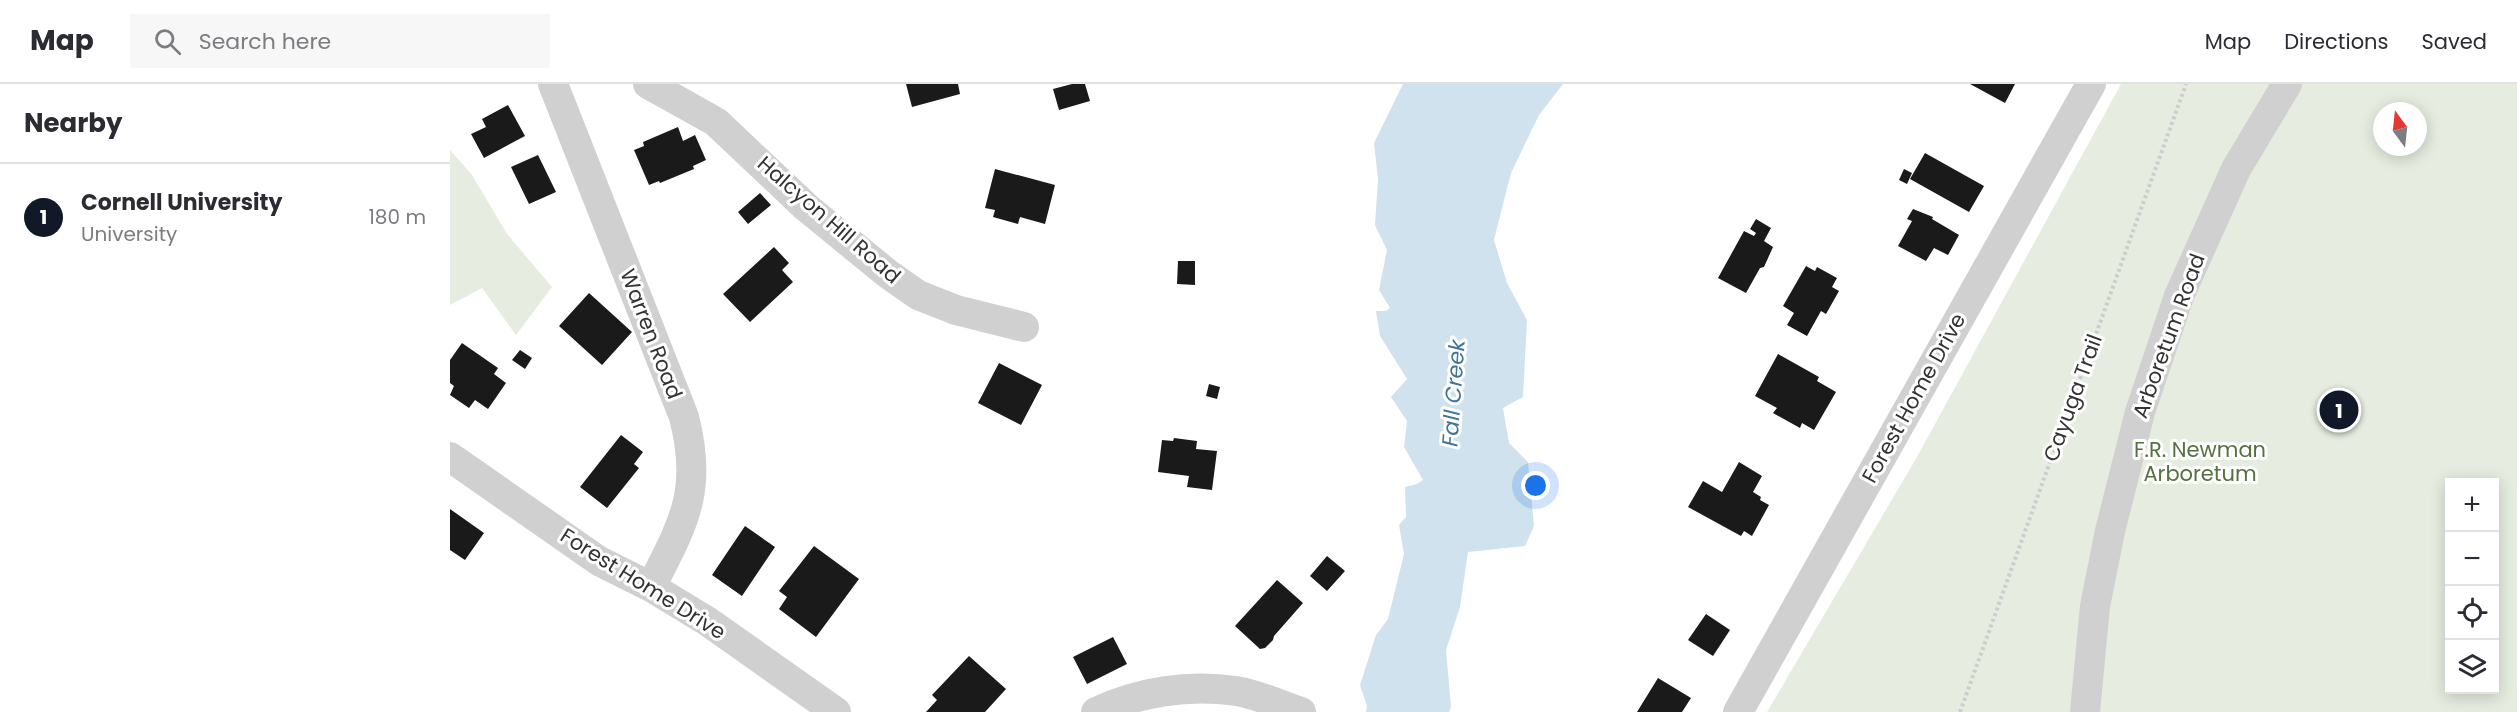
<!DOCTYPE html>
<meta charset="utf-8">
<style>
body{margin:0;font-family:Poppins,sans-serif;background:#f7f7f7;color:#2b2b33}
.controls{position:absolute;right:18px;bottom:18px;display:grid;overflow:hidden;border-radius:0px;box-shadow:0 3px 15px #0003}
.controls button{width:54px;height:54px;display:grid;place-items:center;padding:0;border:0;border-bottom:2px solid #e1e1e2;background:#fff;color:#2b2b33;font:30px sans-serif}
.compass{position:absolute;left:1923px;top:18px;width:54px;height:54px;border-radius:50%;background:#fff;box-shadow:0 3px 15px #0003;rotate:345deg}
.you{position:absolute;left:1086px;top:402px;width:21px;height:21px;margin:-15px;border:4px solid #fff;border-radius:50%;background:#1a73e8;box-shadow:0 0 0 9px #1a73e833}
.badge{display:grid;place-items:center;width:39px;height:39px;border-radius:50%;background:#111827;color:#fff;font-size:20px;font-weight:700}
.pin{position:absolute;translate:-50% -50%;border:3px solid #fff;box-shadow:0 2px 6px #0006}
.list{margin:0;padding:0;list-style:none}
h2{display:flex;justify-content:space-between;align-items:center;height:78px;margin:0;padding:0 24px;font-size:26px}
h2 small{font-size:20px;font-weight:400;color:#7c7c81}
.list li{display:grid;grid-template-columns:39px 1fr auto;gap:18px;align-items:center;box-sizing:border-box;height:108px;padding:0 24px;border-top:2px solid #e1e1e2}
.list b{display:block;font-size:22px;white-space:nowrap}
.list p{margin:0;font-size:20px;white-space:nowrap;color:#7c7c81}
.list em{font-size:20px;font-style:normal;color:#7c7c81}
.icon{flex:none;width:33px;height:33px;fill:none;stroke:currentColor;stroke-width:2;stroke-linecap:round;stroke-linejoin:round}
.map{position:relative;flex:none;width:2067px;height:628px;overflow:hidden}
header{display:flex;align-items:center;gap:36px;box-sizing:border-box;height:84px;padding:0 30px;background:#fff;border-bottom:2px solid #e1e1e2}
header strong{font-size:28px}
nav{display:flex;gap:33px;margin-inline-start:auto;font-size:21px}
.search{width:420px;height:54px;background:#f7f7f7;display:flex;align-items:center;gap:15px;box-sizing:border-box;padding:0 21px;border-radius:0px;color:#7c7c81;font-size:22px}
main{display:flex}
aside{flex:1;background:#fff}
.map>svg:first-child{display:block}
.green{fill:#e6ecdf;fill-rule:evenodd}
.water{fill:#cfe2ee}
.building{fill:#1a1a1a}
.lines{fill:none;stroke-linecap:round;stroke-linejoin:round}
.path{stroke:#cdcdcd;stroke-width:4;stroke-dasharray:3 3;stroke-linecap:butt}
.minor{stroke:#d0d0d0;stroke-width:30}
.labels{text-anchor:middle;stroke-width:6;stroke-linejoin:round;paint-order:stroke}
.street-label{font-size:21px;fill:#333;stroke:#fff}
.park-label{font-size:21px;fill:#56703f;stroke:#fff}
.water-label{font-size:22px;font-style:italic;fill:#3f7597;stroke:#fff}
</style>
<header>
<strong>Map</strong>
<div class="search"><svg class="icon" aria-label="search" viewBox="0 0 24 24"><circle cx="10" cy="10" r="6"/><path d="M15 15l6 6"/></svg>Search here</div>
<nav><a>Map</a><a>Directions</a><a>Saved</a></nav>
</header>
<main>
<aside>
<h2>Nearby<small></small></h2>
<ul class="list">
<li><span class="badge">1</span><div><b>Cornell University</b><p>University</p></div><em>180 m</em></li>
</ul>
</aside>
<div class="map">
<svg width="2067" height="628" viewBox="0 0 2067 628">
<rect width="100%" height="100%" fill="#fff"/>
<path class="green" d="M1671,0H2067V628H1317L1467,373ZM1932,27H1968V63H1932ZM2000,398H2044V606H2000Z
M0,66L22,91L57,150L102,203L66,251L32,204L0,221Z"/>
<path class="water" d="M953,0H1113L1089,31L1061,89L1044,156L1057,199L1077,236L1073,313L1053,324L1059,359L1078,378L1084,442L1075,462L1018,468L1010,523L996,566L1001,622L999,628H916L917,622L910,601L926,551L938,535L954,470L949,441L956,433L955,403L967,400L973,396L954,363L957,337L941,313L957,295L930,252L926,227H936L940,224L929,206L937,166L925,141L928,95L924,59Z"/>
<path class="building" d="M456,0H508L510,10L462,23Z
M622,0H635L640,17L609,26L603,5Z
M1520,0H1565L1555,19Z
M58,21L75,52L34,74L21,50L36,43L32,35Z
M228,43L233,57L245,51L256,76L243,82L244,85L210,99L209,97L199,101L184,66L194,62L193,58Z
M1475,69L1534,102L1519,128L1460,95Z
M88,71L106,108L79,120L61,83Z
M545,85L605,101L595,140L570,133L568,140L543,133L545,126L535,124Z
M1454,85L1462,89L1457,100L1449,96Z
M310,109L321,121L298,140L288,128Z
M1463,125L1483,133L1482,135L1509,151L1498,171L1484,164L1476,177L1448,162L1462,137L1457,135Z
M1306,135L1321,144L1314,157L1323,163L1314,183L1310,184L1296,209L1268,194L1294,147L1304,152L1306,149L1300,145Z
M324,163L339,179L332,186L343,198L300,238L273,210Z
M728,177H745V201L727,200Z
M1356,182L1365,187L1367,183L1387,194L1382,203L1389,207L1376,230L1371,227L1357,252L1337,241L1344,229L1333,222Z
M139,209L182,248L152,281L109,242Z
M12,259L48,284L44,290L56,299L38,325L25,316L19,324L0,311L4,302L0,299V276Z
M70,266L82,274L75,285L62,276Z
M1328,270L1369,293L1367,297L1386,308L1364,346L1352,339L1350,344L1323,329L1327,324L1305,312Z
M549,279L592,301L571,341L528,319Z
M759,300L770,303L767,315L756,312Z
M171,351L193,368L184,380L189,384L157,424L130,403Z
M724,354L747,357L746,365L767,367L762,406L737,403L739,392L708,388L712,356L723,357Z
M1289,378L1312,392L1303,408L1311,413L1310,416L1319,421L1302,452L1294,447L1291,452L1238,423L1253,397L1272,408Z
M0,425L34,449L15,476L0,466Z
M295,442L325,463L292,512L262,491Z
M364,462L409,495L366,553L329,525L337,513L329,507Z
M877,472L895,487L877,507L860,492Z
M827,496L853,519L824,552L823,556L815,564L810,565L785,542Z
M1256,530L1280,546L1263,572L1238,556Z
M663,553L677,580L637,600L623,573Z
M519,572L556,605L535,628H476L487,616L482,611Z
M1208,594L1241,614L1232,628H1187Z"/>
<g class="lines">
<path class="path" d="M1510,628L1736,0"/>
<path class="minor" d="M103,0L234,333C253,407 234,438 201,503
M198,0L266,38L356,123L438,190L468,211L506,226L574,243
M0,373L149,477L201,503L257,537L386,628
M646,628C689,608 738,600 786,607C807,610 830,621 851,628
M1288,628L1641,0
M1635,628L1645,522L1660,447L1690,328L1729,212L1786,85L1837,0"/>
</g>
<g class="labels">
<g class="street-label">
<text transform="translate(379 136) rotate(41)" y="7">Halcyon Hill Road</text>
<text transform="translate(201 250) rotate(69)" y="7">Warren Road</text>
<text transform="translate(1719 252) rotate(-70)" y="7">Arboretum Road</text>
<text transform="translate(1464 314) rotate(-61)" y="7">Forest Home Drive</text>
<text transform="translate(1623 314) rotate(-70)" y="7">Cayuga Trail</text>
<text transform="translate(193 500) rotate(32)" y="7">Forest Home Drive</text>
</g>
<g class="park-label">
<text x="1750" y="373">F.R. Newman<tspan x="1750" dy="24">Arboretum</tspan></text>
</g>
<g class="water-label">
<text transform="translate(1003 309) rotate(-86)" y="8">Fall Creek</text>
</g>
</g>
</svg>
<div class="controls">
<button>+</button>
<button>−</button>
<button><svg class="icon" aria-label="locate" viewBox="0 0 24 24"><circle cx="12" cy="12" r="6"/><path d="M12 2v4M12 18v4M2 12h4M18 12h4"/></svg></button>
<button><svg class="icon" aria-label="layers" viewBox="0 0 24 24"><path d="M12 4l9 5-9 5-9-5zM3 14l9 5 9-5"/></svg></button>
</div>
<svg class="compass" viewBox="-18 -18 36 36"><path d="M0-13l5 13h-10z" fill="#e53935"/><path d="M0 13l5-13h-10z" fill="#7c7c81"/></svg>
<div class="you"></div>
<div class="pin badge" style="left:1889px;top:326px">1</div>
</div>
</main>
